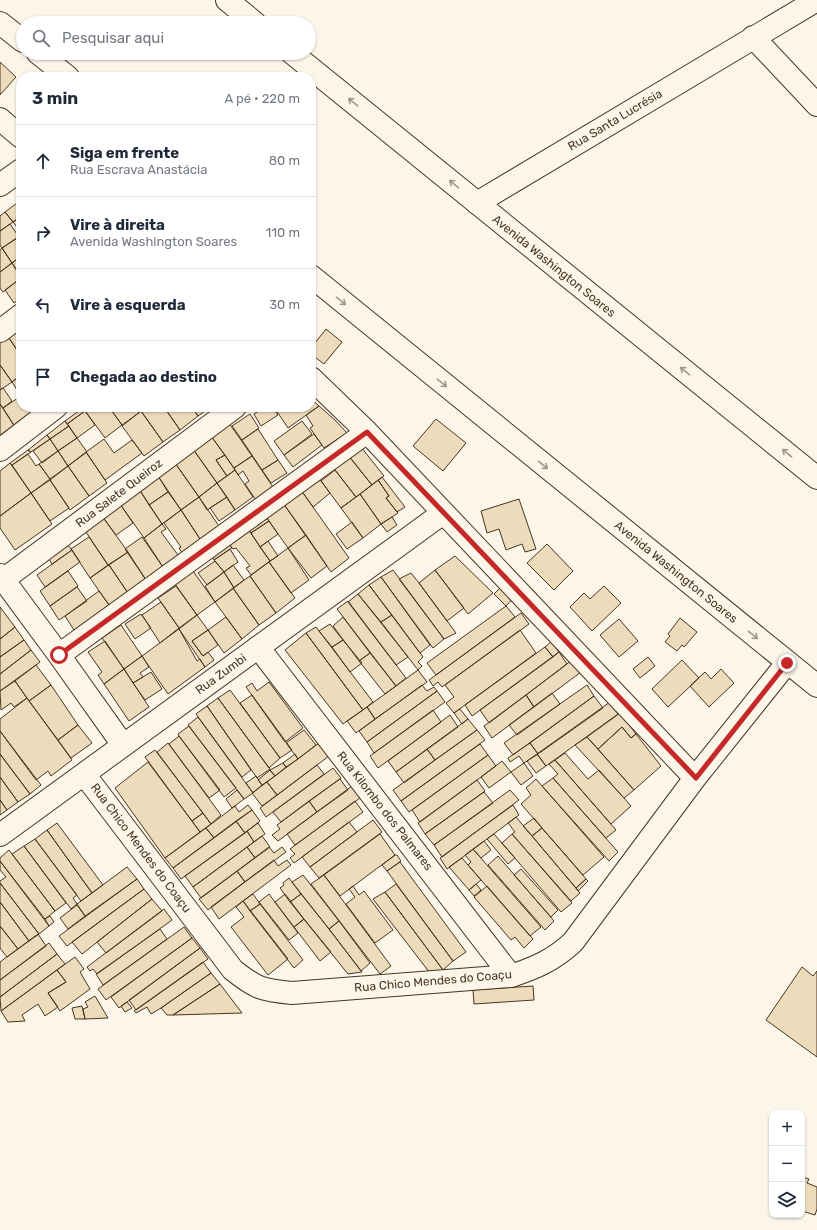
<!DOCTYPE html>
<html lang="pt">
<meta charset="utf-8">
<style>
body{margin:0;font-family:Rubik,sans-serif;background:#f2f2f3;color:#1f2937}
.controls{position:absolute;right:12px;bottom:12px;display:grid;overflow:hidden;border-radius:8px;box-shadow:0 1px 3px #0004}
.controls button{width:36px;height:36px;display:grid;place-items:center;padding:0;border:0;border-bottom:1px solid #e0e1e3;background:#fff;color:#1f2937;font:20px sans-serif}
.stop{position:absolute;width:12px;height:12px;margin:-9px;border:3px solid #c62828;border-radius:50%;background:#fff}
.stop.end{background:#c62828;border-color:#fff;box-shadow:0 1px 4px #0008}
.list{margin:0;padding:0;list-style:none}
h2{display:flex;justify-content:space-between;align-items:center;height:52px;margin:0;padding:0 16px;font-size:17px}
h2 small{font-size:13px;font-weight:400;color:#747a83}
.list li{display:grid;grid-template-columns:26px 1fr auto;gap:12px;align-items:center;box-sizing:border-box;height:72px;padding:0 16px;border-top:1px solid #e0e1e3}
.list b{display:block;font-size:15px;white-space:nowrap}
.list p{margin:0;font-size:13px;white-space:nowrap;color:#747a83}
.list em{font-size:13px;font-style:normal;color:#747a83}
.icon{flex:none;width:22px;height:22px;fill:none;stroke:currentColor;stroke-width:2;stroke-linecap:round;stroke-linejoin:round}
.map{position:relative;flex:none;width:817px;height:1230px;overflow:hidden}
.search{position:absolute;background:#fff;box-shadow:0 1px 3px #0004;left:16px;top:16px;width:300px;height:44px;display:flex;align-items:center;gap:10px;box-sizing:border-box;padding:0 14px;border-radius:22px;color:#747a83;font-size:15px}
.panel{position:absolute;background:#fff;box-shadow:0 1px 3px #0004;left:16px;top:72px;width:300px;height:340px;border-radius:16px}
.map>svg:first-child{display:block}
.building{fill:#ecdcbc;stroke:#4a3520}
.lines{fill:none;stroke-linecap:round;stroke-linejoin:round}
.minor-casing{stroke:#4a3520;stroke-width:24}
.trunk-casing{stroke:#4a3520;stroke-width:24}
.minor{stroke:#fbf6e9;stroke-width:22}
.trunk{stroke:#fbf6e9;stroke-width:22}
.oneway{stroke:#a29684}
.route{stroke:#c62828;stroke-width:5}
.labels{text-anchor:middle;stroke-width:3;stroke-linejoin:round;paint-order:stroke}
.street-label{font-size:12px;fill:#4a3520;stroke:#fbf6e9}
</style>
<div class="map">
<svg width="817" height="1230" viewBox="0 0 817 1230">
<rect width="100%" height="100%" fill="#fbf6e9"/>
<path class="building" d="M0,62L16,77L0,95Z
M21,200V216L13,222L5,212Z
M5,212L13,222L0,231V216Z
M21,216V233L13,222Z
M10,224L19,237L2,248L0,245V231Z
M21,235V256L12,263L2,248Z
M2,248L12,263L0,272V250Z
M21,256V276L12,263Z
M12,263L21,278L3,292L0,288V272Z
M21,278V298L14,303L5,290Z
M21,324V356L7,335Z
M326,329L342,342L324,364L311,354V348Z
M7,335L21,356V375L12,382L0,365V340Z
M0,365L12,382L0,390Z
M21,375V396L12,382Z
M3,388L12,401L3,408L0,404V390Z
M21,396V407H29L34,415L17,430L3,408Z
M311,399L319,406L288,428L274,407H311Z
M0,404L15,427L0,438Z
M319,406L335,420L347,433L324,448L310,428L313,426L306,415Z
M85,407H109L122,425L105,438L83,408Z
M109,407H136L140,412L122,425Z
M147,407H164L180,430L163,442L141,411Z
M164,407H192L198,416L180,430Z
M192,407H211L198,416Z
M265,407H272L278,415L261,426L254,414Z
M83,408L85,411L67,424L65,421Z
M85,411L95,425L77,438L67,424Z
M141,411L163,442L144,456L122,426Z
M250,414L259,428L242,440L232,426Z
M436,419L466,443L443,471L413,446Z
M65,421L69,426L50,439L47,435Z
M302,421L312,434L284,455L274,441Z
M229,423L252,456L234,468L211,436Z
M69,426L77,438L58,451L50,439Z
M258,429L278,460L262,470L242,440Z
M314,434L322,445L293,467L284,455Z
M47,435L50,439L31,452L28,450Z
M211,436L225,455L216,460L227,476L217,483L193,449Z
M77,438L87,452L68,466L58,451Z
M50,439L58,451L42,463L33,451Z
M104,439L114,453L132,440L142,453L105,480L86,452Z
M361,447L384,476L372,485L349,456Z
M193,449L217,483L199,497L175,463Z
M28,450L31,452L12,465L10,463Z
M58,451L68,466L50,479L39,464Z
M86,452L107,483L89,496L68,466Z
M28,454L36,466L39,464L50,479L31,493L12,465Z
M347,454L372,485L356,497L332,466Z
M225,455L235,470L227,476L216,460Z
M252,456L275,490L258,503L245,484L249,481L243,471L238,475L234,468Z
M278,460L287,473L271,483L262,470Z
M10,463L31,493L0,516V471Z
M175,463L199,497L181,510L158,476Z
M68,466L89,496L70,510L50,480Z
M235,470L253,497L235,510L217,483Z
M335,470L356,497L341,508L321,481Z
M158,476L168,492L149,505L139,489Z
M318,477L330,493L313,507L301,490Z
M382,477L405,507L397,512L386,498L389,496L378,480Z
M50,480L69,508L50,521L31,493Z
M378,480L389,496L386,498L398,513L381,524L360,494Z
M217,483L227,497L207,510L199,497Z
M139,489L162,524L144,538L120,504Z
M301,490L349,558L331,572L283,503Z
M168,492L181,510L162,524L149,505Z
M31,493L52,524L15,550L0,528V516Z
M360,494L381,524L363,538L341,508Z
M199,497L219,526L200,539L181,510Z
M227,497L235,510L219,521L210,508Z
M519,499L536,549L525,552L522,544L506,550L499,529L487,533L481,511Z
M283,503L306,535L288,548L266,517Z
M120,504L133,523L116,535L102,516Z
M181,510L200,539L184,556L179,548L181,547L164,523Z
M102,516L128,552L108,565L84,529Z
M266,517L269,521L251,533L248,529Z
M392,517L397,525L387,532L381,524Z
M269,521L278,534L260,547L251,533Z
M352,522L363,538L347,549L336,534Z
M162,524L166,529L161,532L178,555L163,567L144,538Z
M248,529L270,561L251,575L246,568L250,566L236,548L233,549L229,544Z
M306,535L327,566L311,578L288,548Z
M89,537L108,565L90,578L71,549Z
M142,537L165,570L148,583L125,549Z
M268,541L278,556L270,561L260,547Z
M229,544L232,548L214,560L212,556Z
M547,544L573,571L554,590L527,563Z
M68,545L72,550L52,564L49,559Z
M288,548L309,580L291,593L269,562Z
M230,549L238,562L224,572L214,560Z
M72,550L80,562L45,587L37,575Z
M128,552L148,583L130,596L109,565Z
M455,556L493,593L468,614L435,570Z
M215,561L224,572L207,585L198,573Z
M269,562L295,598L276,613L250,576Z
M109,565L130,596L112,609L90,578Z
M233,565L244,580L234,588L224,572Z
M393,570L444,639L433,648L381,577Z
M435,570L464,608L447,621L419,583Z
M68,571L78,586L50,606L40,591Z
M193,571L215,602L197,615L175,584Z
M224,572L234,588L215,602L205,586Z
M411,573L419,583L456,633L444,639L399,579Z
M250,576L276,613L259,625L233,588Z
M381,577L430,645L420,653L369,585Z
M369,585L392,615L381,622L358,594Z
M176,586L197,615L179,628L158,598Z
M502,586L514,597L506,606L494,594Z
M604,586L621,603L592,631L570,607L584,593L590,599Z
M77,587L87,601L59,620L50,606Z
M233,588L259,625L242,639L215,602Z
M99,591L109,605L74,630L65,616Z
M358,594L408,657L396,665L348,602Z
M348,601L406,678L396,686L337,609Z
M161,602L179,628L160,643L142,615Z
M506,606L515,617L436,675L427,663Z
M0,607L15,627L0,639Z
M521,613L529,624L442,687L438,682L433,686L429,680Z
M141,614L151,628L135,639L125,624Z
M197,615L208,630L192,641L203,656L208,652L214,660L205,667L179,629Z
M392,615L423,657L418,662L422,666L418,670L381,622Z
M226,617L242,639L224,653L208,630Z
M343,617L370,653L359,661L333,626Z
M680,618L697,632L684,647L682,645L677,651L665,642L670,636L668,634Z
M619,619L638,641L619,657L600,635Z
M330,624L343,640L332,647L319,631Z
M121,625L142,656L124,669L102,638Z
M15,627L24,640L0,657V639Z
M316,627L373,702L363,710L306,633Z
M179,629L197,661L200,659L205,667L168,694L142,656Z
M208,630L218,645L203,656L192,641Z
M520,630L536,653L454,713L446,703L454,697L445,685Z
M306,633L363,710L343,724L285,650Z
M24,640L31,650L0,674V657Z
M343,640L362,663L350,672L332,647Z
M105,641L124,669L104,684L98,675L102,672L88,652Z
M551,642L559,652L553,657L545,647Z
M545,647L553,657L472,716L465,705Z
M31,650L40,662L0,691V674Z
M559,652L567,664L489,723L480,710Z
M370,653L396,686L385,694L359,661Z
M142,656L149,667L140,673L143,677L133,683L124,669Z
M648,657L655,666L640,678L633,669Z
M572,660L581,672L534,707L526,695Z
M682,660L699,678L668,707L652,689Z
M36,665L51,685L29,701L15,681Z
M124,669L149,707L129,721L104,684Z
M721,669L734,683L709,707L690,686L705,672L711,679Z
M418,670L427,682L375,719L367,707Z
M151,672L162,689L145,700L133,683Z
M15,681L27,698L14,707L11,703L1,710L0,691Z
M269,682L303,728L285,742L246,687L252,683L257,691Z
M51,685L78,725L58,740L29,701Z
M422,685L427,691L434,687L437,691L367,742L359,731Z
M587,685L594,696L513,755L504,743Z
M230,690L280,758L269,768L218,698Z
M437,691L445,702L374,753L367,742Z
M552,693L560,704L517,735L509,725Z
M252,695L292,750L280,758L240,703Z
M526,695L534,707L492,738L484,726Z
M594,696L603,708L538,754L530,743Z
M27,698L72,760L51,776L48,771L36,780L0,731V719Z
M218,698L270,769L257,778L207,706Z
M610,702L618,714L546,766L537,754Z
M207,706L251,770L242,777L196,714Z
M367,707L375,719L356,733L347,721Z
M460,709L468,719L462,724L454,713Z
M433,710L441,722L378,768L370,756Z
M620,713L636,734L631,738L622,727L598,749L587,737Z
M450,715L458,727L396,772L388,761Z
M198,717L253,793L244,799L188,725Z
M468,719L477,730L435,760L427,749Z
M78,725L92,743L71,758L58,740Z
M189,726L236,788L224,797L179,736L178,734Z
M622,727L631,738L636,734L661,766L634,790L598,749Z
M304,730L316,745L298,759L286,743Z
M477,730L485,740L401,801L393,790Z
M0,731L41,785L30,794L0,754Z
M179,736L220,790L209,798L169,744Z
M587,737L634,790L624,798L575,745Z
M168,743L221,815L211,824L157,752Z
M319,743L329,756L277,795L267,782Z
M530,743L538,754L524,763L519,756L510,762L508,758Z
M480,744L488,755L409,812L401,801Z
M427,749L435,760L404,783L396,772Z
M155,750L203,813L192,821L145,757Z
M565,753L588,779L599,770L631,806L611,824L555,760Z
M0,754L30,794L18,802L0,777Z
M295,754L298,759L286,767L283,763Z
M537,754L546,766L536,773L527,761Z
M488,755L496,766L420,822L412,810Z
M555,760L616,830L606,838L553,778L558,774L549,764Z
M502,761L511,772L489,788L481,777Z
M148,762L200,832L165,858L115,788Z
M283,763L286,767L275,776L270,770Z
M524,763L533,776L521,785L511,772Z
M317,765L324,774L266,817L260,808Z
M333,768L341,778L281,822L273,812Z
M270,770L275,776L262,785L258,780Z
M256,776L262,785L253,793L246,783Z
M0,777L18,802L7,810L0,800Z
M553,778L618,852L609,861L542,786Z
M340,779L348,790L317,812L309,801Z
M536,779L604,857L583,875L521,804L531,795L526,788Z
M477,780L485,791L425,834L418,823Z
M267,782L277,795L262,806L252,793Z
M352,786L360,798L295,845L287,834Z
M237,790L244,799L232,808L226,799Z
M510,790L519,800L442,857L434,845Z
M484,792L493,803L434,845L425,834Z
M0,800L7,810L0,815Z
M309,801L317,812L278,841L272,835L280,829L277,825Z
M355,801L363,812L294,863L290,858L295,854L290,849Z
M248,805L252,810L214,838L206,828L235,806L239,812Z
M513,805L519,815L447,869L440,858Z
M252,810L260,821L245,833L236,821Z
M203,813L211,824L200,832L192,821Z
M516,817L580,893L571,901L512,834L515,832L508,823Z
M534,818L542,828L532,836L523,826Z
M373,820L382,832L319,878L310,867Z
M236,821L245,833L181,879L173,868Z
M349,822L357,832L310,867L302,857Z
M57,823L103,885L92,893L47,830Z
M258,823L265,834L254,842L247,831Z
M206,828L214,838L173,868L165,858Z
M542,828L586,879L576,888L532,836Z
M47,830L92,893L81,901L35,839Z
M247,831L254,842L193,887L185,876Z
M380,834L395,855L340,896L324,875Z
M494,834L515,858L508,864L487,839Z
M512,834L572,903L561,912L502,843Z
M262,836L270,847L255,858L247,847Z
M35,839L77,895L73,898L77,904L71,909L24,846Z
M484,841L491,850L481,858L473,849Z
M24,846L66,903L55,911L12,854Z
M247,847L255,858L201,898L193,887Z
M269,847L274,853L282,847L286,852L245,882L237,871Z
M473,849L541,927L530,936L468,865L471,862L465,855Z
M9,850L55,911L45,919L0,861V858Z
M395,855H397L401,861L387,871L382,865Z
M498,856L554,921L545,930L488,865Z
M462,858L481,880L469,890L449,867Z
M274,860L278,866L287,860L291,865L219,919L211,907Z
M0,861L49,926L39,934L0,883V881L6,877L0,870Z
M400,862L466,952L453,961L387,871Z
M127,867L137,879L85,916L77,904Z
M521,869L558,910L551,917L514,875Z
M237,871L245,882L208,910L199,899Z
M303,875L339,921L329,929L292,882Z
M324,875L391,966L380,974L311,884Z
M289,878L301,894L290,902L280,888L284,885L283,883Z
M137,879L144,889L67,946L59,936Z
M586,879L588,881L578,891L576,888Z
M0,883L39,934L29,941L0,902Z
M396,884L453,961L443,970L385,892Z
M476,884L481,890L474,896L469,890Z
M353,886L359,895L364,891L393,930L375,943L346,904L355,897L349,889Z
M487,886L533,939L524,948L515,937L511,940L474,897Z
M144,889L152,899L82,954L72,942Z
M385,892L443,970L433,977L373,899Z
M253,894L260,904L250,911L243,901Z
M269,894L298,933L289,940L259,902Z
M285,894L304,919L294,927L275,902Z
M301,894L329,929L362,972L348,974L290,902Z
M152,899L162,911L106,953L97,942Z
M243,901L288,959L268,975L231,927L244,917L236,907Z
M0,902L29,941L18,949L0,926Z
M260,904L303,960L294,968L250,911Z
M77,905L85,916L68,929L60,918Z
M164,909L172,920L97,974L93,969L90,971L87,967Z
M50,916L54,922L49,926L45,919Z
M304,919L331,952L320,961L294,927Z
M339,921L370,963L361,971L329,929Z
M0,926L18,949L7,957L0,948Z
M184,927L192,938L106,1000L98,989Z
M160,929L167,939L103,985L96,974Z
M38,934L46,946L0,980V962Z
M192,938L200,948L119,1008L111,997Z
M49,943L57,954L0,997V980Z
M200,948L208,959L136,1010L129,1000Z
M57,954L65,964L1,1011L0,997Z
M75,957L84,969L80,972L90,989L60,1011L48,993L66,982L57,970Z
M203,962L211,973L161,1008L151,1014L147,1007L136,1013L134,1011Z
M802,967L813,976L817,971V1057L766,1020Z
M57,970L66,982L48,993L58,1007L45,1016L38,1004L22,1015L25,1021L8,1022L1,1011Z
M211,973L220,984L173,1015H167L161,1008Z
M220,984L242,1013L173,1015L217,986Z
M533,986L534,1000L474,1004L473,990Z
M95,996L108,1018L85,1019L83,1009L88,1007L85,1002Z
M127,1002L132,1008L125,1012L121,1006Z
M82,1006L85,1019H75L72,1008Z
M802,1177L809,1179L807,1183L817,1187V1209L815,1215L802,1211Z"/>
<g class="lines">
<defs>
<path id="minor" d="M753,37L817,105
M0,119L21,137
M0,185L21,170
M477,203L817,0
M0,331L21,315
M311,378L367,432L695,778
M0,450L56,407
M0,575L59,655L123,745
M3,580L235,407
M258,647L511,976
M59,655L367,432
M84,774L233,970C257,989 262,990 292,993L511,976C535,968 554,960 573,942L695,778L787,663
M0,835L443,513"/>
<path id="trunk" d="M227,0L255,23
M0,23L23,41
M38,53L68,77
M292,53L817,478
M311,276L817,686"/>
</defs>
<use href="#minor" class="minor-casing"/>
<use href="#trunk" class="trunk-casing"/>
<use href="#minor" class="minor"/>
<use href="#trunk" class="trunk"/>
</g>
<defs><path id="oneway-shaft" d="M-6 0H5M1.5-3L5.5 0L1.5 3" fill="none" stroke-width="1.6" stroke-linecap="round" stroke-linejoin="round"/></defs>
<g class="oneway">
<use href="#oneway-shaft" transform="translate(353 102) rotate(-141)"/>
<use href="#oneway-shaft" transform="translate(454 184) rotate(-141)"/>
<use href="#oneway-shaft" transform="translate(341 301) rotate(39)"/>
<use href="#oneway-shaft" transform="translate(685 371) rotate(-141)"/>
<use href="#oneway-shaft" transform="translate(442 383) rotate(39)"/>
<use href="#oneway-shaft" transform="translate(787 453) rotate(-141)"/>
<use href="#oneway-shaft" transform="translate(543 465) rotate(39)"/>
<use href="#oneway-shaft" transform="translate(753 635) rotate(39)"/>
</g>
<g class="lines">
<path class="route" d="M59,655L367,432L696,778L787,663"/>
</g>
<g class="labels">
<g class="street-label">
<text transform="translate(615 120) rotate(-31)" y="4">Rua Santa Lucrésia</text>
<text transform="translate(554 266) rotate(39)" y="4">Avenida Washington Soares</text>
<text transform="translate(119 493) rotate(-37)" y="4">Rua Salete Queiroz</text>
<text transform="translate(676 572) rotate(39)" y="4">Avenida Washington Soares</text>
<text transform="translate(221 674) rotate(-36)" y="4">Rua Zumbi</text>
<text transform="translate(385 811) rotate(52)" y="4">Rua Kilombo dos Palmares</text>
<text transform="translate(141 848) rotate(53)" y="4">Rua Chico Mendes do Coaçu</text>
<text transform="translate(433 981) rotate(-5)" y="4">Rua Chico Mendes do Coaçu</text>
</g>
</g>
</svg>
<div class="controls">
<button>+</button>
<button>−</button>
<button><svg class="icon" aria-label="layers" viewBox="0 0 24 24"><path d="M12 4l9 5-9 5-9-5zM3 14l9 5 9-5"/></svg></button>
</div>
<div class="stop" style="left:59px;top:655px"></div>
<div class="stop end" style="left:787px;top:663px"></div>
<div class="search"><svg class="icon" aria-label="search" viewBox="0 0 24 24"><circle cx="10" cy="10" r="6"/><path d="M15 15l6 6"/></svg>Pesquisar aqui</div>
<section class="panel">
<h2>3 min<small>A pé · 220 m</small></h2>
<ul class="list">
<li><svg class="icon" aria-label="ahead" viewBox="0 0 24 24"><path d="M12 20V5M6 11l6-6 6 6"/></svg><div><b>Siga em frente</b><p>Rua Escrava Anastácia</p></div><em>80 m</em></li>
<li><svg class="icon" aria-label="right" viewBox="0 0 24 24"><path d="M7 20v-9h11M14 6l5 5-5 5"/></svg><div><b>Vire à direita</b><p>Avenida Washington Soares</p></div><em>110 m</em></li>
<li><svg class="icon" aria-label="left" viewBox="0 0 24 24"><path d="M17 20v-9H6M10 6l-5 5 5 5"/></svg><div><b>Vire à esquerda</b></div><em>30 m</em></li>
<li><svg class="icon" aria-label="arrive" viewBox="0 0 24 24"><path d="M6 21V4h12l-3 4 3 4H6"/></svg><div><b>Chegada ao destino</b></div></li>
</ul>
</section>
</div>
